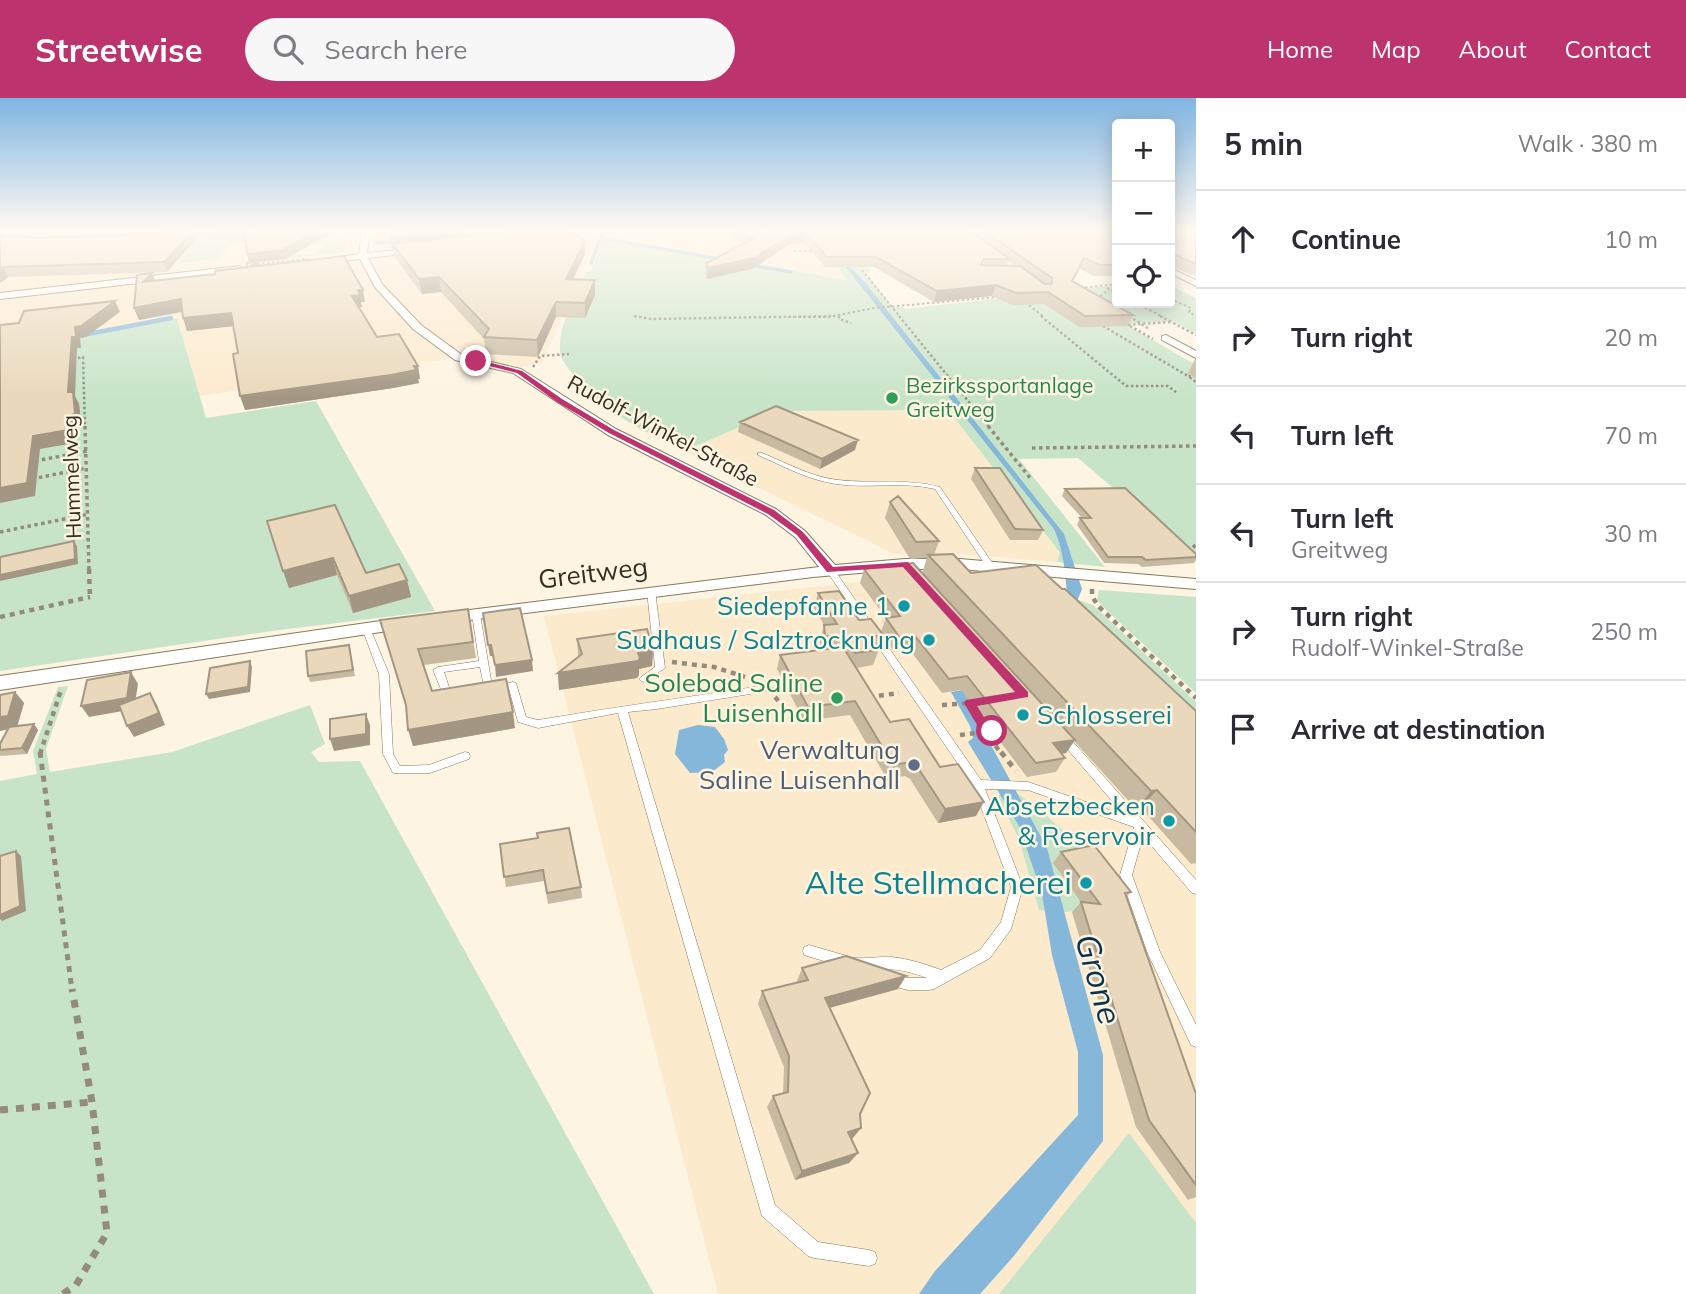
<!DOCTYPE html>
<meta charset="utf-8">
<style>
body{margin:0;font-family:Mulish,sans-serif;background:#f7f7f7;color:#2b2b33}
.controls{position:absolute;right:21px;top:21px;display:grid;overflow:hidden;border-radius:7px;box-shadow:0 4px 18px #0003}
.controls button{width:63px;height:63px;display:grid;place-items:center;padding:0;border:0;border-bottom:2px solid #e1e1e2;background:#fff;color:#2b2b33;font:35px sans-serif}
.stop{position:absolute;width:21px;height:21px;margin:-16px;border:5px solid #bd336d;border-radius:50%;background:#fff}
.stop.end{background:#bd336d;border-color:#fff;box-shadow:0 2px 7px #0008}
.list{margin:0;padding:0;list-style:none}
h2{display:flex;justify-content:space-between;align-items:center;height:91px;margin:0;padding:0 28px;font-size:30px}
h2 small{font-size:23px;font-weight:400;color:#7c7c81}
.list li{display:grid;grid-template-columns:46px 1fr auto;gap:21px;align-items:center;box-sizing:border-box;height:98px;padding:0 28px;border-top:2px solid #e1e1e2}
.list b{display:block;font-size:26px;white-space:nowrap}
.list p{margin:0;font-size:23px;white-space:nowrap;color:#7c7c81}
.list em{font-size:23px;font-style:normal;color:#7c7c81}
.icon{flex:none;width:38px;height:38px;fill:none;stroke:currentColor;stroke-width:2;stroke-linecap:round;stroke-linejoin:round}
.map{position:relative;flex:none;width:1196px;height:1196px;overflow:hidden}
header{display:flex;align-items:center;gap:42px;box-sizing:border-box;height:98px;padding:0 35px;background:#bd336d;color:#fff}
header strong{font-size:33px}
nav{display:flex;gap:38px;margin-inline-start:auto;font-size:24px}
.search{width:490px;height:63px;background:#f7f7f7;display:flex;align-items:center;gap:18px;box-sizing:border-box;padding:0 24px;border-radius:38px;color:#7c7c81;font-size:26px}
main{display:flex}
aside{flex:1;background:#fff}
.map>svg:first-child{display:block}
.built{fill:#fceacd}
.green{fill:#c7e4c8}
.water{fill:#84b7da}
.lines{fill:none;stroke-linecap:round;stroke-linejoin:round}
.stream-far1{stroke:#84b7da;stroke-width:3.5}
.stream{stroke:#84b7da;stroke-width:4.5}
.service-casing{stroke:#88785e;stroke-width:1}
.minor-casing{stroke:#88785e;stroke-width:2}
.path-far5{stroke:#948b7d;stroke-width:2;stroke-dasharray:2.5 2.5;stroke-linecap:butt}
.path-far4{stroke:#948b7d;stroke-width:2.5;stroke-dasharray:2.5 2.5;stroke-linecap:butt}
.path-far3{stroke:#948b7d;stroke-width:3.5;stroke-dasharray:3.5 3.5;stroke-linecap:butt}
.path-far2{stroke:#948b7d;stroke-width:4.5;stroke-dasharray:5 5;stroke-linecap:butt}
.path-far1{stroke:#948b7d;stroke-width:5;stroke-dasharray:6 6;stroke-linecap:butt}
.path{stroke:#948b7d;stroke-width:7;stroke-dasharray:8 8;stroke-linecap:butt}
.service{fill:#fff;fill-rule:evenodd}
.minor{fill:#fff;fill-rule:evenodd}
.wall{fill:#c8baa1;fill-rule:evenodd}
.shaded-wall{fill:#a39783}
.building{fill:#e9d8bb;stroke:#a39783;stroke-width:2}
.route{fill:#bd336d}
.leisure-dot{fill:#2e9e5b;stroke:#fef4e2;stroke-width:2.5}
.culture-dot{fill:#0f9aa8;stroke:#fef4e2;stroke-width:2.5}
.service-dot{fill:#5c6f8a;stroke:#fef4e2;stroke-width:2.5}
.labels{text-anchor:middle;stroke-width:5;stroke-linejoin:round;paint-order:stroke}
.far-leisure-label{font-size:21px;fill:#27864d;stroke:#fef4e2;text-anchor:start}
.far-street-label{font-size:21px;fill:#342d22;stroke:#fef4e2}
.street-label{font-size:26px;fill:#342d22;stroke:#fef4e2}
.culture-label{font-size:26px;fill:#0d838f;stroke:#fef4e2;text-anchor:end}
.leisure-label{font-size:26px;fill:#27864d;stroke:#fef4e2;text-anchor:end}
.service-label{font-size:26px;fill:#4e5e75;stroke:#fef4e2;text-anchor:end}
.near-culture-label{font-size:32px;fill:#0d838f;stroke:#fef4e2;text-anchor:end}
.near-water-label{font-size:33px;font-style:italic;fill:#08334b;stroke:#fef4e2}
</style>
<header>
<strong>Streetwise</strong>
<div class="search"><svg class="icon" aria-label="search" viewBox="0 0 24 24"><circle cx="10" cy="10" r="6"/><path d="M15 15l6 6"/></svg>Search here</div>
<nav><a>Home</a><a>Map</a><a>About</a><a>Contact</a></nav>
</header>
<main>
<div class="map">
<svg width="1196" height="1196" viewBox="0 0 1196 1196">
<rect width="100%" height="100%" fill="#fef4e2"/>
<path class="built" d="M0,133H625L595,136L598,138L542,265L520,269L478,260L442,262L199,298L177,218L0,251Z
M641,133H816L845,169L840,170L847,182L650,146Z
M948,312L1060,456L1057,464L959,456H894L684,353L777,313Z
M907,479L1196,643V1125L1129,1036L999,1196H718L544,518Z"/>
<path class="green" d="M22,133H351L350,135C326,136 240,135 225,152C223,154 223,158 220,160L177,166L193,145L0,150L13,146L19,134Z
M349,139L343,154L258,164L287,156L313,157L327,147L302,145L317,141Z
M603,142L692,157V154L846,182L839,170L864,163L871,172L867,176L892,209H903L905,211L1117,187V205H1170V187L1196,200V235L1172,223L1125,226L1196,267V461L1078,360L1019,361L1105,469L1057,464L1060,455L948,312L777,313L684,353C640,331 602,314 571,274C566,267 559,259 560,250C560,222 575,199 586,174H590Z
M177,220L206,320L316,303L435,513L272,533L0,573V254Z
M1099,492L1196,499V595L1101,507L1097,502Z
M1079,502L1093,507L1196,604V643L1070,520Z
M68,588L46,651L50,674L172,654L310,607L325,646L311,654L319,664L360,663L654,1196H0V683L37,676L33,653L58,589Z
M997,697H1019L1032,705L1065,734L1085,758L1087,812L1065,814L1039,812L1019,741Z
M1129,1035L1196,1125V1196H999Z"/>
<path class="water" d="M817,133L864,183L1064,436L1082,491L1070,520C1065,489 1067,460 1054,431Z
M1004,585L1014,595L967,603L1047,750L1103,957V1043L1013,1159L980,1196H919L935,1173L1078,1017V954L1052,857L1042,796L1019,728L968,644L973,640L970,628L951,594Z
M698,627L715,629L724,641L728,652L724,657L725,664L712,674L690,675L675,656L679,632Z"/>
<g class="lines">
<path class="stream-far1" d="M602,137L601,140L725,162
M376,145L400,143
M591,165L601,140
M751,167L791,174"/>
<path class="stream" d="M83,237L171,220"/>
<defs>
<path id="service" d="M457,259H461L484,275L479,276L457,261Z
M758,355H762C787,365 811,379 838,382C873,386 906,380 940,389L995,469L991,471H988L935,391C903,383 869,391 836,386C808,382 783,368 758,357Z
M827,470H833L981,682L1028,684L1124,717L1057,639L1058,636H1066L1196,782V796L1192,795L1143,738L1132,777L1160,854L1196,927V949L1191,947L1148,856L1120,777L1134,729L1028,692L985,691L1023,789L1011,831L990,860L934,891L929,892H908L885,886L883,881L885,876L890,875L908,880H927C915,875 902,872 888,871C877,870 859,875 850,869L847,870L804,857L803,853L804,849L809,847L847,858C856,863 879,858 892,859C909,861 925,866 941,872L980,852L1001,824L1011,789L973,688L826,472Z
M651,490L655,493L665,570L644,584L641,583L639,581L641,579L655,569L647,493Z
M476,513L480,516L492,588L513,584L516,585L526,619L538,622C615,609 691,599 768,587L771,588L773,590L768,593L657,611L628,614L775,1107L818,1144L869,1152L875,1154L877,1160L875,1166L869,1168L814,1160L808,1158L762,1118L618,615L538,630L518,624L509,591L492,593L488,595L485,594L480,569L444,574L451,595L455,596L457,598L452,601H445L433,572L438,569L479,563L472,516Z
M366,527L370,530L389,576L393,656L400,668L429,667L465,654L469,655L470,658L469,661L430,675H393L383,656L379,576L362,530Z"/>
<path id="minor" d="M362,133H370L367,155L421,150L418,154L368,160L382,186L421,227L462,257L521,271L616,331L776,411L805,433L835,467L905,461H960L1196,481V491L960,471H905L813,479L445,525L439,524L436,520L439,516L445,515L819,469L795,439L766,417L608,337L513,275L455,262L413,231L375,189L360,161L319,165L315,163L359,156Z
M568,133H593L548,139L544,137Z
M240,168L243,173L0,201V195Z
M1170,170L1196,182V188L1170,175Z
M1166,237L1196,253V260L1162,242V238Z
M408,519L414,521L417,525L414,529L0,592V578Z"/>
</defs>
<use href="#service" class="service-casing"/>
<use href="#minor" class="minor-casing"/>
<path class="path-far5" d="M603,136L622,133
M794,153H813
M257,166L308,161
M863,167L862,172L900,219
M1080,190L1117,186
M1107,190L1117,195
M1100,201L1098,200L1109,191
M1170,201L1191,210L1189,214L1196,218
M1025,204L1044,219
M1136,205L1163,219
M634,218L642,219
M1129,218L1131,219
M788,219H829L874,210L998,199"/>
<path class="path-far4" d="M634,218L651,221L835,218
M839,218V221L851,225
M899,218L990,330
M1041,218L1126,288H1168L1176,294
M1129,218L1149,231
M1160,218L1196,237
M1108,227L1103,228L1188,278
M1123,227L1171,224
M1130,228L1153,241
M73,261L83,259L85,330
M533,269L540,258L569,256
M1196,278H1188L1196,284"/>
<path class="path-far3" d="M85,328L89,472
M988,328L1031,381
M1032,350L1196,348
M35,363L88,353
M32,381L86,370
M0,434L89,416
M1193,447L1196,450"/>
<path class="path-far2" d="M89,471L90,500
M1092,491V498L1098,508L1196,600
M0,519L90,499
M672,564L714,569L745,579
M775,599L784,609
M869,599L899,595
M970,605L990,641L1002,656
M942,607L971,605
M960,637L992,633
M40,656L61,592"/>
<path class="path-far1" d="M40,654L72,892
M1001,654L1016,673"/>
<path class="path" d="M0,1012L92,1004
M63,1196L76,1187L107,1135L92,1004L72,891"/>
<use href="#service" class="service"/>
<use href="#minor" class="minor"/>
</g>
<path class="wall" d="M161,133L167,174L8,179L0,185V136L36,140L152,136Z
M207,133H335L285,161L259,164L260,168L365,204H361L362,209H359L377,239L418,268L420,281H418L419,285L393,290L245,312L238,255L233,228L187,233L182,214L139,222L134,210L152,175L155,183L215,176L247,169L249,164L247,156L246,144L209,141Z
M388,133H571L585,143V156L573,181L595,197L585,220L556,219L538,259L486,256L484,241L441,194L422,196L395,160L393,150H392Z
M724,133H1117V178H1094L1080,171L1073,183L1133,217L1128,228L1080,229L1044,206L1012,207L992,198L934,204L874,169H825L804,145L790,146L752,171L707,181L705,176L706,165L744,146ZM1009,163L1016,168H1007Z
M1170,133H1196V177H1192L1173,169L1170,175Z
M1195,261H1196V280L1188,275Z
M740,324L855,352L820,371L738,334Z
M975,370L1043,432L1038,442H1010L971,381Z
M1065,391L1196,456V462L1194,465L1142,469L1138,466L1104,465L1077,427L1080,420H1082L1062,398Z
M890,404L939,443L934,457L971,475L1062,491L1196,613V765L1191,766L1141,710L1136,711L1074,643L1066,655L1062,656L1065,660L1056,674L1027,679L961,592L942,595L910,552L894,554L881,534L886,520L860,485L864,471L922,475L927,460L910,461L885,420Z
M267,423L366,475L407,482L411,499L353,515L337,477L289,490Z
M818,495L884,538L873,567L857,570L890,624L940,669L976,718L938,725L910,681L905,678L887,681L850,617L804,623L777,571L780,557L821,552L820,543L824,527L814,510Z
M468,511L476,560L424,567L432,593L515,630L413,648L406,610L380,522Z
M577,541L653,551L652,568L639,571V577L637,580L559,592L558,575L578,559Z
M349,547L355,578L310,584L308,578Z
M15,594L24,605L17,628L34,626L38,632L27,656L1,658L0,657V646L8,631L0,633V597Z
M500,746L581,789L582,800L548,806L544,783L506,789Z
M1061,754L1131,794L1126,799L1196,996V1099L1188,1102L1136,1029L1072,814L1081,804L1053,765Z
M802,870L898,891L829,910L860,1016L861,1030L851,1041L858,1055L849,1065L795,1082L767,1009L773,998L783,995L784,969L758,906L762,893L797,884V883Z"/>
<path class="shaded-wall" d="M193,133H204L167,174L164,164Z
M316,133H335L285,161L259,164L262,175L253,180L247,156Z
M462,133H530L393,146V150H392L391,140Z
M806,135L804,145L790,146L752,171L707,181L708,170L792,136Z
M585,143V156L566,196V181Z
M3,169L8,179L0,185V171Z
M152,175L156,186L143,184Z
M439,179L441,194L422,196L419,181Z
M595,182V197L585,220V205Z
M996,187L992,198L934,204L937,193Z
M358,192H363L365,204H361L362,209L354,210L352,198Z
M181,201L185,213L139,222L134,210Z
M115,203L120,214L86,239L80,240L81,250H77L75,298L79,306L82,328L74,333V345L40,351L35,398L0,405V390L33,338L68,294L72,239L75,229Z
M556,204V219L538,259L537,242Z
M231,215L235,228L187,233L183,220Z
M418,268L420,281H418L419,285L393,290L245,312L240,298Z
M858,342L855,352L820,371L822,361Z
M74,443L77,448L78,466L0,483V477Z
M333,460L337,477L289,490L283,473Z
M407,482L411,499L353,515L349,498Z
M488,547H491L493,558H490Z
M653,551L652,568L639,571V577L637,580L559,592L558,575Z
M532,562L533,573L496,579L495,567Z
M250,563L252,569L250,594L209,601L206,596Z
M131,574L138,586L134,611L89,619L81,608Z
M15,594L24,605L17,629L0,633V619Z
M150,595L157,607L165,627L134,639L127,628Z
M513,614L515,630L413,648L408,632Z
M366,616L370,627V647L334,653L330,641Z
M34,626L38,632L27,656L22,650Z
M1075,642L1066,655L1044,659L1053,645Z
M1157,692L1141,710L1136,711L1151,693Z
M984,704L976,718L938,725L945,711Z
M16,753L21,758L26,813L2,823L0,821V817Z
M906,878L898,891L818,913L825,900Z
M861,1030L853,1040L841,1044L848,1034Z
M858,1055L849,1065L795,1082L802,1073Z"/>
<path class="building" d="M161,133H193L164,164L3,169L0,171V136L36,140L152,136Z
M217,133H316L282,152L247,156L245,135Z
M389,133H462L391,140Z
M507,133H571L585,143L566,181L595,182L585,205L556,204L537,242L484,239L489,231L439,179L419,181L393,146Z
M740,133H970L1010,161H984L981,167L1020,168L1045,186H1052V180L984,133H1102L1117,139V167H1099L1084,160L1072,183L1133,217L1085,218L1048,194L1016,195L996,187L937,193L876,159H827L806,135L792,136L754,160L708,170L706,165L753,141Z
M1170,133H1196V166L1176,157L1172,160L1174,167H1170Z
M344,158L363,192H358L360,197L352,198L377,239L399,236L418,268H414L416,272L391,277L240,298L233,256L238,255L231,215L183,220L181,201L134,210L137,177L152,175L143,184L215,176V173L247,169V165L259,163L249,169Z
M115,203L81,228L75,229L76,239H72L68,294H73L75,315L68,321V332L33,338L27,385L0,390V227L19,225L24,213Z
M776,308L858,342L822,361L740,324Z
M975,370H1000L1043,432L1015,431Z
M1125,390L1196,456V459L1146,462L1142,459H1108L1080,420H1091L1065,391Z
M898,398L939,443L916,444L890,404Z
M335,407L366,475L399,466L407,482L349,498L333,460L283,473L267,423Z
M74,443L75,461L0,477V459Z
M953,456L971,475L1036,467L1062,491H1065L1196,613V734L1157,692L1151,693L928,457Z
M913,465L1075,642L1053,645L1065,660L1036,665L967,578L949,581L915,538L900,540L886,520L900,518L864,471Z
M839,493L859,522L871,521L884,538H869L879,552L855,555L845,538H825L824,527L837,526L818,495Z
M520,510L532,562L495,567L491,547H488L483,515Z
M468,511L473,544L418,551L432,593L506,581L513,614L408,632L406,607L380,522Z
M647,531L653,551L638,555L640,560L638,563L558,575L582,556L577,541Z
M349,547L353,572L308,578L306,553Z
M843,549L890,624L909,621L940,669L958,666L984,704L945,711L916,667L911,664L893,667L855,603L808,609L780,557Z
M250,563L248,589L206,596L210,570Z
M131,574L127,600L81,608L87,582Z
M15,594L8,618L0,619V597Z
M150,595L159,615L127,628L119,607Z
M366,616V636L330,641V621Z
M34,626L22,650L0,652V646L9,629Z
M569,730L581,789L547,795L543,772L504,779L500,746L538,740L537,735Z
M1094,747L1131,794L1125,795L1196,996V1087L1149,1022L1081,804L1100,806L1061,754Z
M16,753L20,808L0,817V758Z
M846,858L906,878L825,900L870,995L860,1016L861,1030L848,1034L858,1055L802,1073L773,998L788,994L789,958L762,893L808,882L802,870Z"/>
<linearGradient id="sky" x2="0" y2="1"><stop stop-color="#80b5e2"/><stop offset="0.44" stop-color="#fffaf2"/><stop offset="1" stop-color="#fffaf2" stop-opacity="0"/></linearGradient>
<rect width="1196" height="300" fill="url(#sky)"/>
<path class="route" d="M476,261L522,273L562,301L614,332L774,412L803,434L833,469L908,464L1028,594V599L977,608L990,629L998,633L992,637H983L964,605L966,602L1015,594L903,469L827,474L797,437L768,416L609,335L557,304L517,275L474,264Z"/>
<g class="leisure-dot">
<circle cx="892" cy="300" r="7"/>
<circle cx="837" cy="600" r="7"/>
</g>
<g class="culture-dot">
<circle cx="904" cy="508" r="7"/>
<circle cx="929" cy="542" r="7"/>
<circle cx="1023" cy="617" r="7"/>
<circle cx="1169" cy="723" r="7"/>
<circle cx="1086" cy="785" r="7"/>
</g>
<circle class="service-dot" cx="914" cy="667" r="7"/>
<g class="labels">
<g class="far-leisure-label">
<text x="906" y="295">Bezirkssportanlage<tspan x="906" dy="24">Greitweg</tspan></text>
</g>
<g class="far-street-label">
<text transform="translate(663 333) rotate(28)" y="7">Rudolf-Winkel-Straße</text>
<text transform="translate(72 379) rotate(-92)" y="7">Hummelweg</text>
</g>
<g class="street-label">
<text transform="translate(593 475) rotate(-7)" y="9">Greitweg</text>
</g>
<g class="culture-label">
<text x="890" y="517">Siedepfanne 1</text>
<text x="915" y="551">Sudhaus / Salztrocknung</text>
<text x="1037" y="626" text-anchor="start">Schlosserei</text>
<text x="1155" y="717">Absetzbecken<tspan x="1155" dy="30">&amp; Reservoir</tspan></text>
</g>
<g class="leisure-label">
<text x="823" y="594">Solebad Saline<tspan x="823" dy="30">Luisenhall</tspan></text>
</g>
<g class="service-label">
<text x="900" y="661">Verwaltung<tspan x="900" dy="30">Saline Luisenhall</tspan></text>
</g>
<g class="near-culture-label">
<text x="1072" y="796">Alte Stellmacherei</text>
</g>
<g class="near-water-label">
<text transform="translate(1099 881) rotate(74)" y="12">Grone</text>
</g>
</g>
</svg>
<div class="controls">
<button>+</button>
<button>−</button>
<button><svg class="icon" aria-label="locate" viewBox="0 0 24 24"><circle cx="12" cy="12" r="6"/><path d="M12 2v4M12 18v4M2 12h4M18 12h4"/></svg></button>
</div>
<div class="stop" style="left:992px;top:633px"></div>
<div class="stop end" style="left:476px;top:263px"></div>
</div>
<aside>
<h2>5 min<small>Walk · 380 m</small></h2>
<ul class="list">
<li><svg class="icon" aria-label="ahead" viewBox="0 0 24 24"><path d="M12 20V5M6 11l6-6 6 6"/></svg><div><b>Continue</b></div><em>10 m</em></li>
<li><svg class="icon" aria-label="right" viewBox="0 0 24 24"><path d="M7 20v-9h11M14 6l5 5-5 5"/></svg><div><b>Turn right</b></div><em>20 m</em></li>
<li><svg class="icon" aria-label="left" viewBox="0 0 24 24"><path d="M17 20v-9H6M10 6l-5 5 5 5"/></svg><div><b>Turn left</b></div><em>70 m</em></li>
<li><svg class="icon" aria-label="left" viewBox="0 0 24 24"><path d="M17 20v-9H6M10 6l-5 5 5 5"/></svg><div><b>Turn left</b><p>Greitweg</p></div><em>30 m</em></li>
<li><svg class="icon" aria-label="right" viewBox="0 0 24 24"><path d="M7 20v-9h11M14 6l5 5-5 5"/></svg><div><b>Turn right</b><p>Rudolf-Winkel-Straße</p></div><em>250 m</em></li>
<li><svg class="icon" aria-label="arrive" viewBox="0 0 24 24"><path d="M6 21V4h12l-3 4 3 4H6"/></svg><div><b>Arrive at destination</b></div></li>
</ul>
</aside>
</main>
